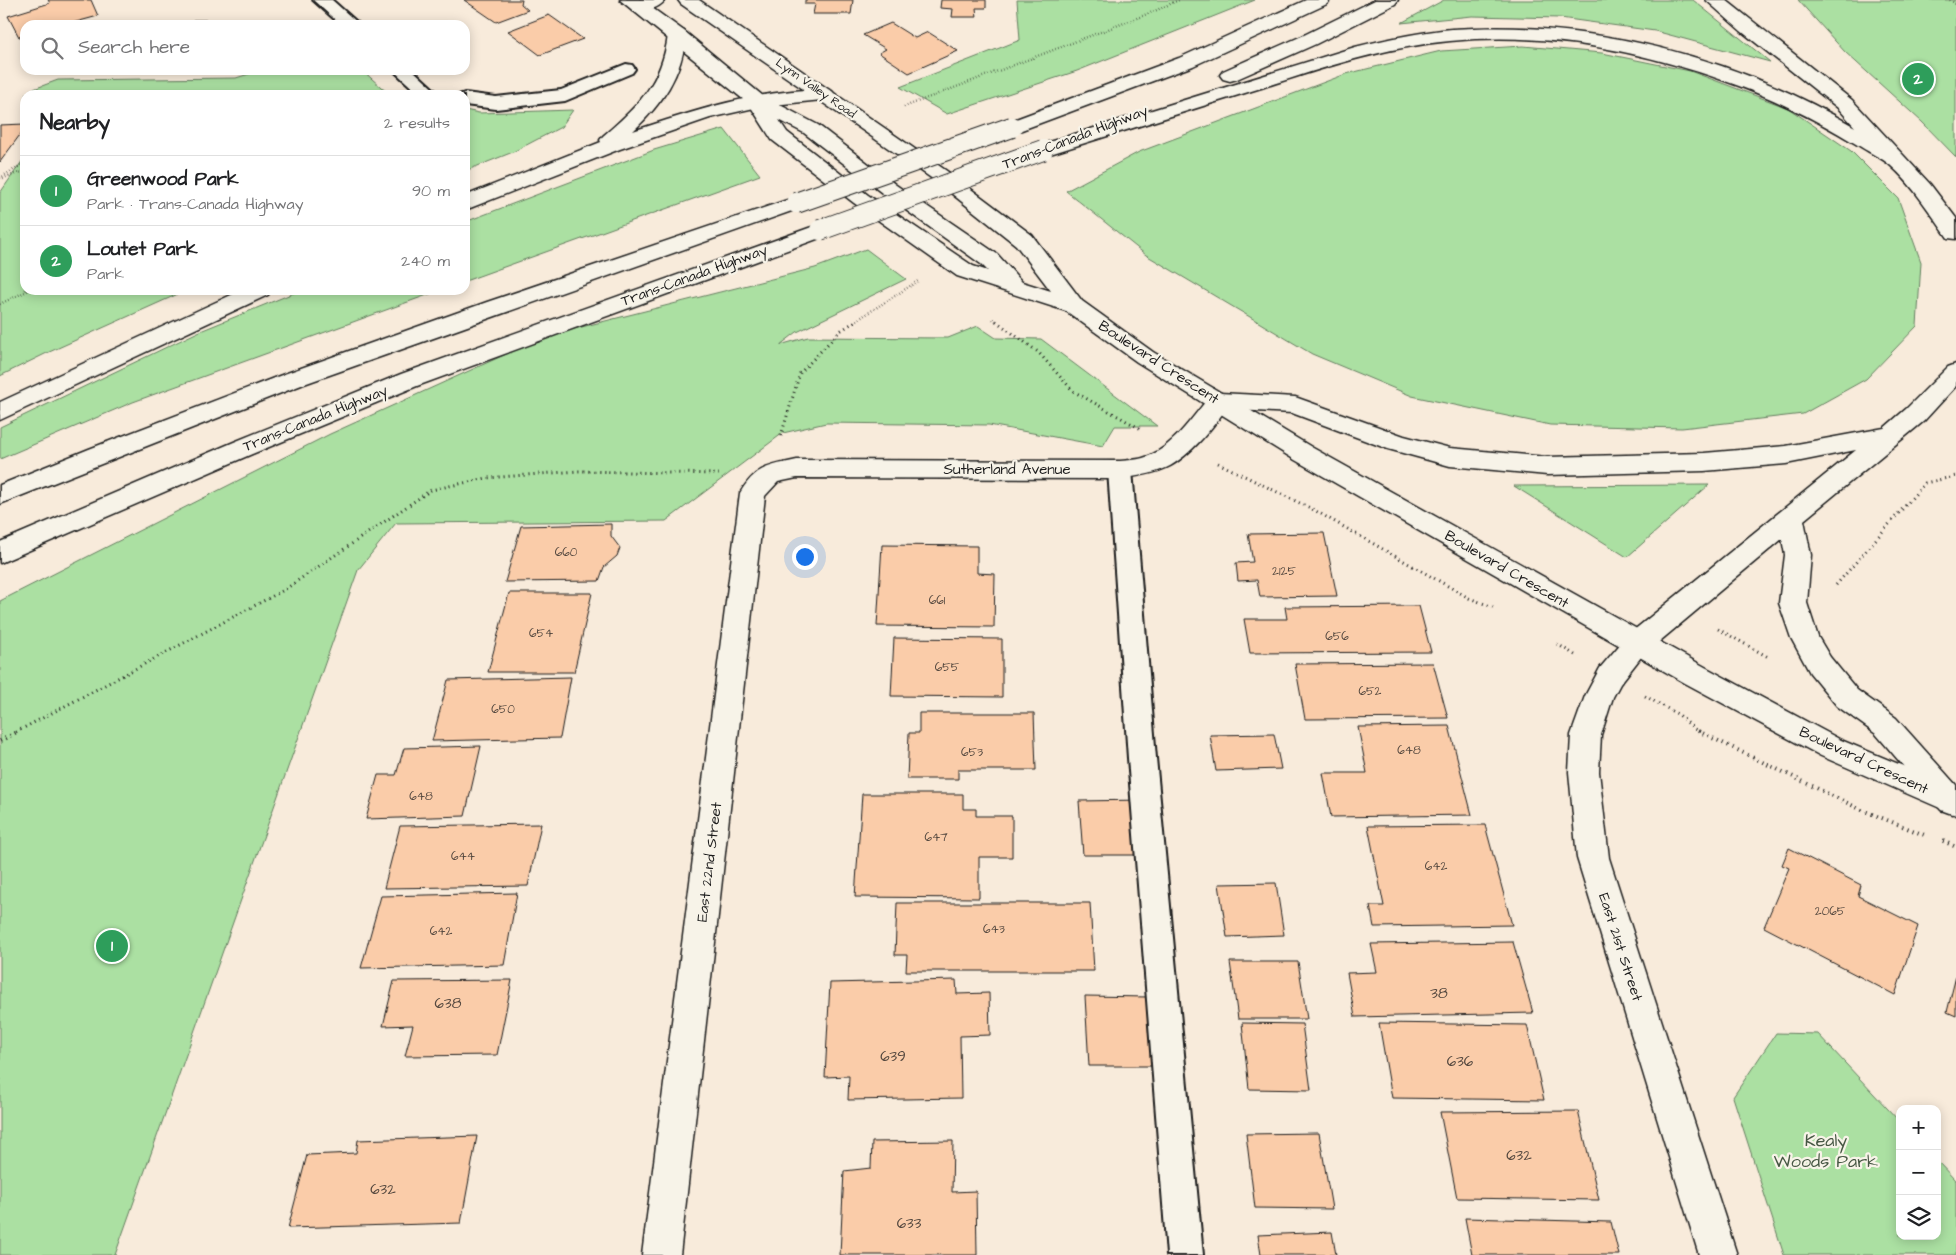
<!DOCTYPE html>
<meta charset="utf-8">
<style>
body{margin:0;font-family:"Architects Daughter",sans-serif;background:#f2f2f2;color:#202124}
.controls{position:absolute;right:15px;bottom:15px;display:grid;overflow:hidden;border-radius:10px;box-shadow:0 2px 12px #0003}
.controls button{width:45px;height:45px;display:grid;place-items:center;padding:0;border:0;border-bottom:1px solid #e0e0e0;background:#fff;color:#202124;font:25px sans-serif}
.you{position:absolute;left:804px;top:556px;width:18px;height:18px;margin:-12px;border:4px solid #fff;border-radius:50%;background:#1a73e8;box-shadow:0 0 0 8px #1a73e833}
.badge{display:grid;place-items:center;width:32px;height:32px;border-radius:50%;background:#ea580c;color:#fff;font-size:16px;font-weight:700}
.pin{position:absolute;translate:-50% -50%;border:2px solid #fff;box-shadow:0 1px 5px #0006}
.list{margin:0;padding:0;list-style:none}
h2{display:flex;justify-content:space-between;align-items:center;height:65px;margin:0;padding:0 20px;font-size:21px}
h2 small{font-size:16px;font-weight:400;color:#757577}
.list li{display:grid;grid-template-columns:32px 1fr auto;gap:15px;align-items:center;box-sizing:border-box;height:70px;padding:0 20px;border-top:1px solid #e0e0e0}
.list b{display:block;font-size:19px;white-space:nowrap}
.list p{margin:0;font-size:16px;white-space:nowrap;color:#757577}
.list em{font-size:16px;font-style:normal;color:#757577}
.icon{flex:none;width:28px;height:28px;fill:none;stroke:currentColor;stroke-width:2;stroke-linecap:round;stroke-linejoin:round}
.map{position:relative;flex:none;width:1956px;height:1255px;overflow:hidden}
.search{position:absolute;background:#fff;box-shadow:0 2px 12px #0003;left:20px;top:20px;width:450px;height:55px;display:flex;align-items:center;gap:12px;box-sizing:border-box;padding:0 18px;border-radius:15px;color:#757577;font-size:19px}
.panel{position:absolute;background:#fff;box-shadow:0 2px 12px #0003;left:20px;top:90px;width:450px;height:205px;border-radius:15px}
.map>svg:first-child{display:block}
.green{fill:#abe0a2;stroke:#647e5f}
.building{fill:#facca9;stroke:#1c1c1c}
.lines{fill:none;stroke-linecap:round;stroke-linejoin:round}
.service-casing{stroke:#1c1c1c;stroke-width:4}
.minor-casing{stroke:#1c1c1c;stroke-width:3}
.secondary-casing{stroke:#1c1c1c;stroke-width:3}
.motorway-casing{stroke:#1c1c1c;stroke-width:3}
.path-far2{stroke:#1c1c1c;stroke-width:2.5;stroke-dasharray:0.5 2.5;stroke-linecap:butt}
.path-far1{stroke:#1c1c1c;stroke-width:3;stroke-dasharray:1 4;stroke-linecap:butt}
.path{stroke:#1c1c1c;stroke-width:4;stroke-dasharray:1 4.5;stroke-linecap:butt}
.service{fill:#f7f3e8;fill-rule:evenodd}
.minor{fill:#f7f3e8;fill-rule:evenodd}
.secondary{fill:#f7f3e8;fill-rule:evenodd}
.motorway{fill:#f7f3e8;fill-rule:evenodd}
.motorway-bridge-casing{stroke:#1c1c1c;stroke-width:22;stroke-linecap:butt}
.motorway-bridge{stroke:#f7f3e8;stroke-width:20}
.labels{text-anchor:middle;stroke-width:4.5;stroke-linejoin:round;paint-order:stroke}
.far-street-label{font-size:12px;fill:#1c1c1c;stroke:#f7f3e8}
.number-label{font-size:12px;fill:#54483f}
.street-label{font-size:15px;fill:#1c1c1c;stroke:#f7f3e8}
.near-number-label{font-size:15px;fill:#54483f}
.near-park-label{font-size:18px;fill:#475744;stroke:#f7f3e8}
</style>
<div class="map">
<svg width="1956" height="1255" viewBox="0 0 1956 1255">
<rect width="100%" height="100%" fill="#f8ebdb"/>
<filter id="ink" filterUnits="userSpaceOnUse"><feTurbulence type="fractalNoise" baseFrequency=".02" numOctaves="2"/><feDisplacementMap in="SourceGraphic" scale="10" xChannelSelector="R" yChannelSelector="G"/><feConvolveMatrix kernelMatrix="1 2 1 2 8 2 1 2 1" color-interpolation-filters="sRGB"/></filter>
<g filter="url(#ink)">
<path class="green" d="M1017,0H1255L1077,71L947,114L900,87L1020,40Z
M1444,0H1693L1770,62L1655,31L1560,18L1472,16L1401,23Z
M1798,0H1956V157L1922,122L1845,52Z
M1523,46L1602,53L1690,71L1788,108L1851,151L1898,198L1921,262L1917,326L1866,379L1803,414L1682,428L1550,425L1412,396L1312,354L1146,255L1066,191L1139,152L1346,74L1441,51Z
M262,70H362L390,95H25L31,90L58,80L236,78Z
M465,110L479,113L573,110L561,127L513,152L465,171Z
M724,129L760,175L465,281V222L654,150Z
M25,157V290H187L47,353L0,376V193Z
M866,249L906,279L797,332L780,345L808,337L948,338L978,326L996,338L1041,339L1157,426H1115L1103,446L989,425L826,423L783,433L666,521L396,523L358,570L115,1255H0V601L330,434L546,336L815,268Z
M301,290H441L133,402L0,459V427L198,332Z
M1709,485L1627,557L1514,486Z
M1776,1033L1818,1034L1900,1122V1236H1937V1161L1956,1181V1255H1784L1733,1097Z"/>
<path class="building" d="M48,0H91L98,16L65,25H25V36L19,37L8,16L50,3Z
M464,0H522L521,4L528,10L496,22Z
M805,0H853L851,14H813L815,4H805Z
M941,0H986V8H976L977,17H952L953,9L940,8Z
M549,15L583,39L540,55L508,31Z
M193,20H250L247,25H190Z
M891,23L915,38L928,32L958,51L909,73L879,53L886,49L863,35Z
M25,124V128L0,162V125Z
M611,524V536L620,548L617,556L604,567L599,581L505,582L521,526Z
M1324,533L1337,596L1260,597L1257,580L1238,581L1236,563L1253,562L1248,534Z
M882,545L977,546V573L995,574L994,627L877,626Z
M509,593H592L574,672H488Z
M1419,606L1431,652L1250,653L1244,619H1287L1285,607Z
M894,638L1002,639V697L891,696Z
M1433,663L1448,718L1305,719L1295,664Z
M571,677L560,738L432,741L448,680Z
M919,713H1034L1036,770H958V779H907L909,733H919Z
M1449,726L1472,815L1331,817L1323,773H1367L1358,727Z
M1274,734L1281,769L1216,771L1210,735Z
M481,746L465,816L366,819L378,775H396L404,748Z
M862,794H963V809H976V816H1012V857H979V898L855,897Z
M1143,800L1147,855H1083L1079,801Z
M541,824L528,886L384,888L400,826Z
M1485,825L1512,925L1374,927L1370,906H1384L1368,826Z
M1789,848L1861,885L1858,896L1918,926L1895,995L1764,927L1789,868L1782,865Z
M1276,883L1284,935L1227,937L1219,884Z
M517,893L504,965L361,968L381,896Z
M897,903H1090L1094,971H906L907,955H895Z
M1513,942L1533,1013L1355,1017L1347,973L1377,972L1371,944Z
M1230,962H1298L1307,1019H1238Z
M1956,976V1016L1947,1012Z
M512,980L497,1055L405,1056L413,1025L383,1026L394,981Z
M956,980L957,994L989,993L990,1035L960,1036L961,1098L848,1100L849,1076L825,1077L830,983Z
M1085,996L1148,997L1153,1066H1089Z
M1242,1023L1302,1024L1311,1090L1249,1089Z
M1379,1023L1527,1025L1544,1100L1392,1098Z
M1578,1111L1599,1200L1457,1198L1440,1112Z
M1319,1133L1332,1209L1255,1208L1246,1134Z
M477,1136L461,1223L288,1228L307,1155L356,1153L358,1140Z
M953,1141L952,1192L976,1191L977,1255H840L844,1171L871,1168L872,1142Z
M1465,1218L1611,1222L1619,1255H1472Z
M1332,1232L1336,1255H1261L1258,1235Z"/>
<g class="lines">
<defs>
<path id="service" d="M313,0H332L360,25H341Z
M626,64L632,65L635,69L632,73L565,101L496,109L465,105V95H459L465,93L496,97L561,90Z
M393,70H413L440,95H420Z
M1120,462L1128,464L1132,470L1156,758L1203,1255H1167L1128,758L1108,470L1112,464Z"/>
<path id="minor" d="M640,0H665C659,9 642,13 633,11L630,7L633,3Z
M1219,393L1227,395L1231,401C1217,423 1190,457 1166,468C1151,475 1136,476 1120,479L797,478L778,482L765,496L680,1255H642L740,493C756,466 769,466 797,460L1120,461C1128,460 1136,460 1143,458C1172,450 1192,417 1211,395Z
M1638,632L1648,635L1652,643L1620,684L1613,697L1601,735L1599,772L1609,858L1737,1255H1699L1577,858L1569,772L1571,735L1585,696L1600,668L1628,635Z"/>
<path id="secondary" d="M620,0H641L684,31L763,96L818,125L896,185L997,254L1022,282L1051,291L1016,245L937,182L681,4L678,0H699L951,174L1032,235L1082,301L1153,352L1313,448L1705,667L1841,740L1956,788V815L1821,756L1685,683L1295,460L1137,362L1066,311L957,276L854,203L772,140L749,104ZM779,120L804,133L882,193L981,264L988,271L973,266L868,195L787,132Z"/>
<path id="motorway" d="M1306,0H1330L1327,4L1193,66L1019,131L1012,133L1005,131L1002,127L1005,123L1179,58Z
M1375,0H1398L1395,4L1316,44L1237,79L1230,81L1223,79L1220,75L1223,71L1302,36Z
M1706,0H1726L1852,100L1930,184L1956,218V239L1948,238C1930,213 1913,185 1890,165C1882,158 1870,153 1861,147C1822,123 1782,102 1739,86C1647,52 1549,31 1450,41C1385,47 1323,68 1261,88C1190,110 1120,132 1050,154L1043,156L1036,154L1033,150L1036,146L1355,47C1387,39 1419,32 1452,29C1590,19 1736,57 1855,127L1838,108L1741,31Z
M677,29L684,31L686,35C682,75 662,104 633,131C696,110 758,90 825,89L832,91L835,95L832,99L763,106L710,118L620,149L465,210V196L601,142L600,140L603,136C638,106 662,83 668,35L670,31Z
M796,197L803,199L806,203L803,207L304,384L0,504V485L89,449L287,373L487,302Z
M820,224L828,225L831,230L828,235L417,386L252,454L0,563V542L234,442L401,374Z
M242,290H271L268,295L0,420V402Z
M1956,364V386L1924,421L1804,520L1811,555L1807,603L1818,637L1830,657L1857,690L1896,718L1956,785V812L1952,814L1941,810L1876,734L1837,706L1810,673L1791,638L1779,603L1785,555L1782,539L1648,651L1638,654L1628,651L1624,643L1628,635L1856,450L1786,464L1704,471L1547,475L1450,466L1388,449L1292,413L1219,409L1211,407L1207,401L1211,395L1219,393L1295,397L1404,436L1450,448L1547,457L1704,453L1786,446L1884,428L1906,409L1948,367Z"/>
</defs>
<use href="#service" class="service-casing"/>
<use href="#minor" class="minor-casing"/>
<use href="#secondary" class="secondary-casing"/>
<use href="#motorway" class="motorway-casing"/>
<path class="path-far2" d="M1950,0L1956,4
M904,107L1150,13L1179,0
M0,178L25,163
M3,178L25,171
M0,304L29,290
M993,319L997,322
M854,322L918,281"/>
<path class="path-far1" d="M996,321L1038,352L1073,391L1141,429
M781,436L800,373L840,331L856,321
M1218,463L1314,510L1469,598L1493,607
M1836,585L1925,483L1956,476
M1718,629L1770,658
M1557,644L1575,655
M1645,696L1679,715L1694,729L1701,732
M16,732L284,590L431,490L487,478L579,471L719,474"/>
<path class="path" d="M1698,731L1862,810L1927,836
M0,741L19,731
M1943,841L1956,847"/>
<use href="#service" class="service"/>
<use href="#minor" class="minor"/>
<use href="#secondary" class="secondary"/>
<use href="#motorway" class="motorway"/>
<defs>
<path id="motorway-bridge" d="M796,203L1012,127
M820,230L1043,150"/>
</defs>
<use href="#motorway-bridge" class="motorway-bridge-casing"/>
<use href="#motorway-bridge" class="motorway-bridge"/>
</g>
</g>
<g class="labels">
<g class="far-street-label">
<text transform="translate(816 88) rotate(35)" y="4">Lynn Valley Road</text>
</g>
<g class="number-label">
<text x="566" y="556">660</text>
<text x="1284" y="575">2125</text>
<text x="937" y="604">661</text>
<text x="541" y="637">654</text>
<text x="1337" y="640">656</text>
<text x="947" y="671">655</text>
<text x="1370" y="695">652</text>
<text x="503" y="713">650</text>
<text x="1409" y="754">648</text>
<text x="972" y="756">653</text>
<text x="421" y="800">648</text>
<text x="936" y="841">647</text>
<text x="463" y="860">644</text>
<text x="1436" y="870">642</text>
<text x="1830" y="915">2065</text>
<text x="994" y="933">643</text>
<text x="441" y="935">642</text>
</g>
<g class="street-label">
<text transform="translate(1075 137) rotate(-21)" y="5">Trans-Canada Highway</text>
<text transform="translate(694 275) rotate(-20)" y="5">Trans-Canada Highway</text>
<text transform="translate(1159 362) rotate(33)" y="5">Boulevard Crescent</text>
<text transform="translate(315 418) rotate(-22)" y="5">Trans-Canada Highway</text>
<text x="1007" y="474">Sutherland Avenue</text>
<text transform="translate(1507 569) rotate(30)" y="5">Boulevard Crescent</text>
<text transform="translate(1864 760) rotate(25)" y="5">Boulevard Crescent</text>
<text transform="translate(709 862) rotate(-83)" y="5">East 22nd Street</text>
<text transform="translate(1621 947) rotate(72)" y="5">East 21st Street</text>
</g>
<g class="near-number-label">
<text x="1439" y="998">38</text>
<text x="448" y="1008">638</text>
<text x="893" y="1061">639</text>
<text x="1460" y="1066">636</text>
<text x="1519" y="1160">632</text>
<text x="383" y="1194">632</text>
<text x="909" y="1228">633</text>
</g>
<g class="near-park-label">
<text x="1826" y="1146">Kealy<tspan x="1826" dy="21">Woods Park</tspan></text>
</g>
</g>
</svg>
<div class="controls">
<button>+</button>
<button>−</button>
<button><svg class="icon" aria-label="layers" viewBox="0 0 24 24"><path d="M12 4l9 5-9 5-9-5zM3 14l9 5 9-5"/></svg></button>
</div>
<div class="you"></div>
<div class="pin badge" style="left:112px;top:946px;background:#2e9e5b">1</div>
<div class="pin badge" style="left:1918px;top:79px;background:#2e9e5b">2</div>
<div class="search"><svg class="icon" aria-label="search" viewBox="0 0 24 24"><circle cx="10" cy="10" r="6"/><path d="M15 15l6 6"/></svg>Search here</div>
<section class="panel">
<h2>Nearby<small>2 results</small></h2>
<ul class="list">
<li><span class="badge" style="background:#2e9e5b">1</span><div><b>Greenwood Park</b><p>Park · Trans-Canada Highway</p></div><em>90 m</em></li>
<li><span class="badge" style="background:#2e9e5b">2</span><div><b>Loutet Park</b><p>Park</p></div><em>240 m</em></li>
</ul>
</section>
</div>
